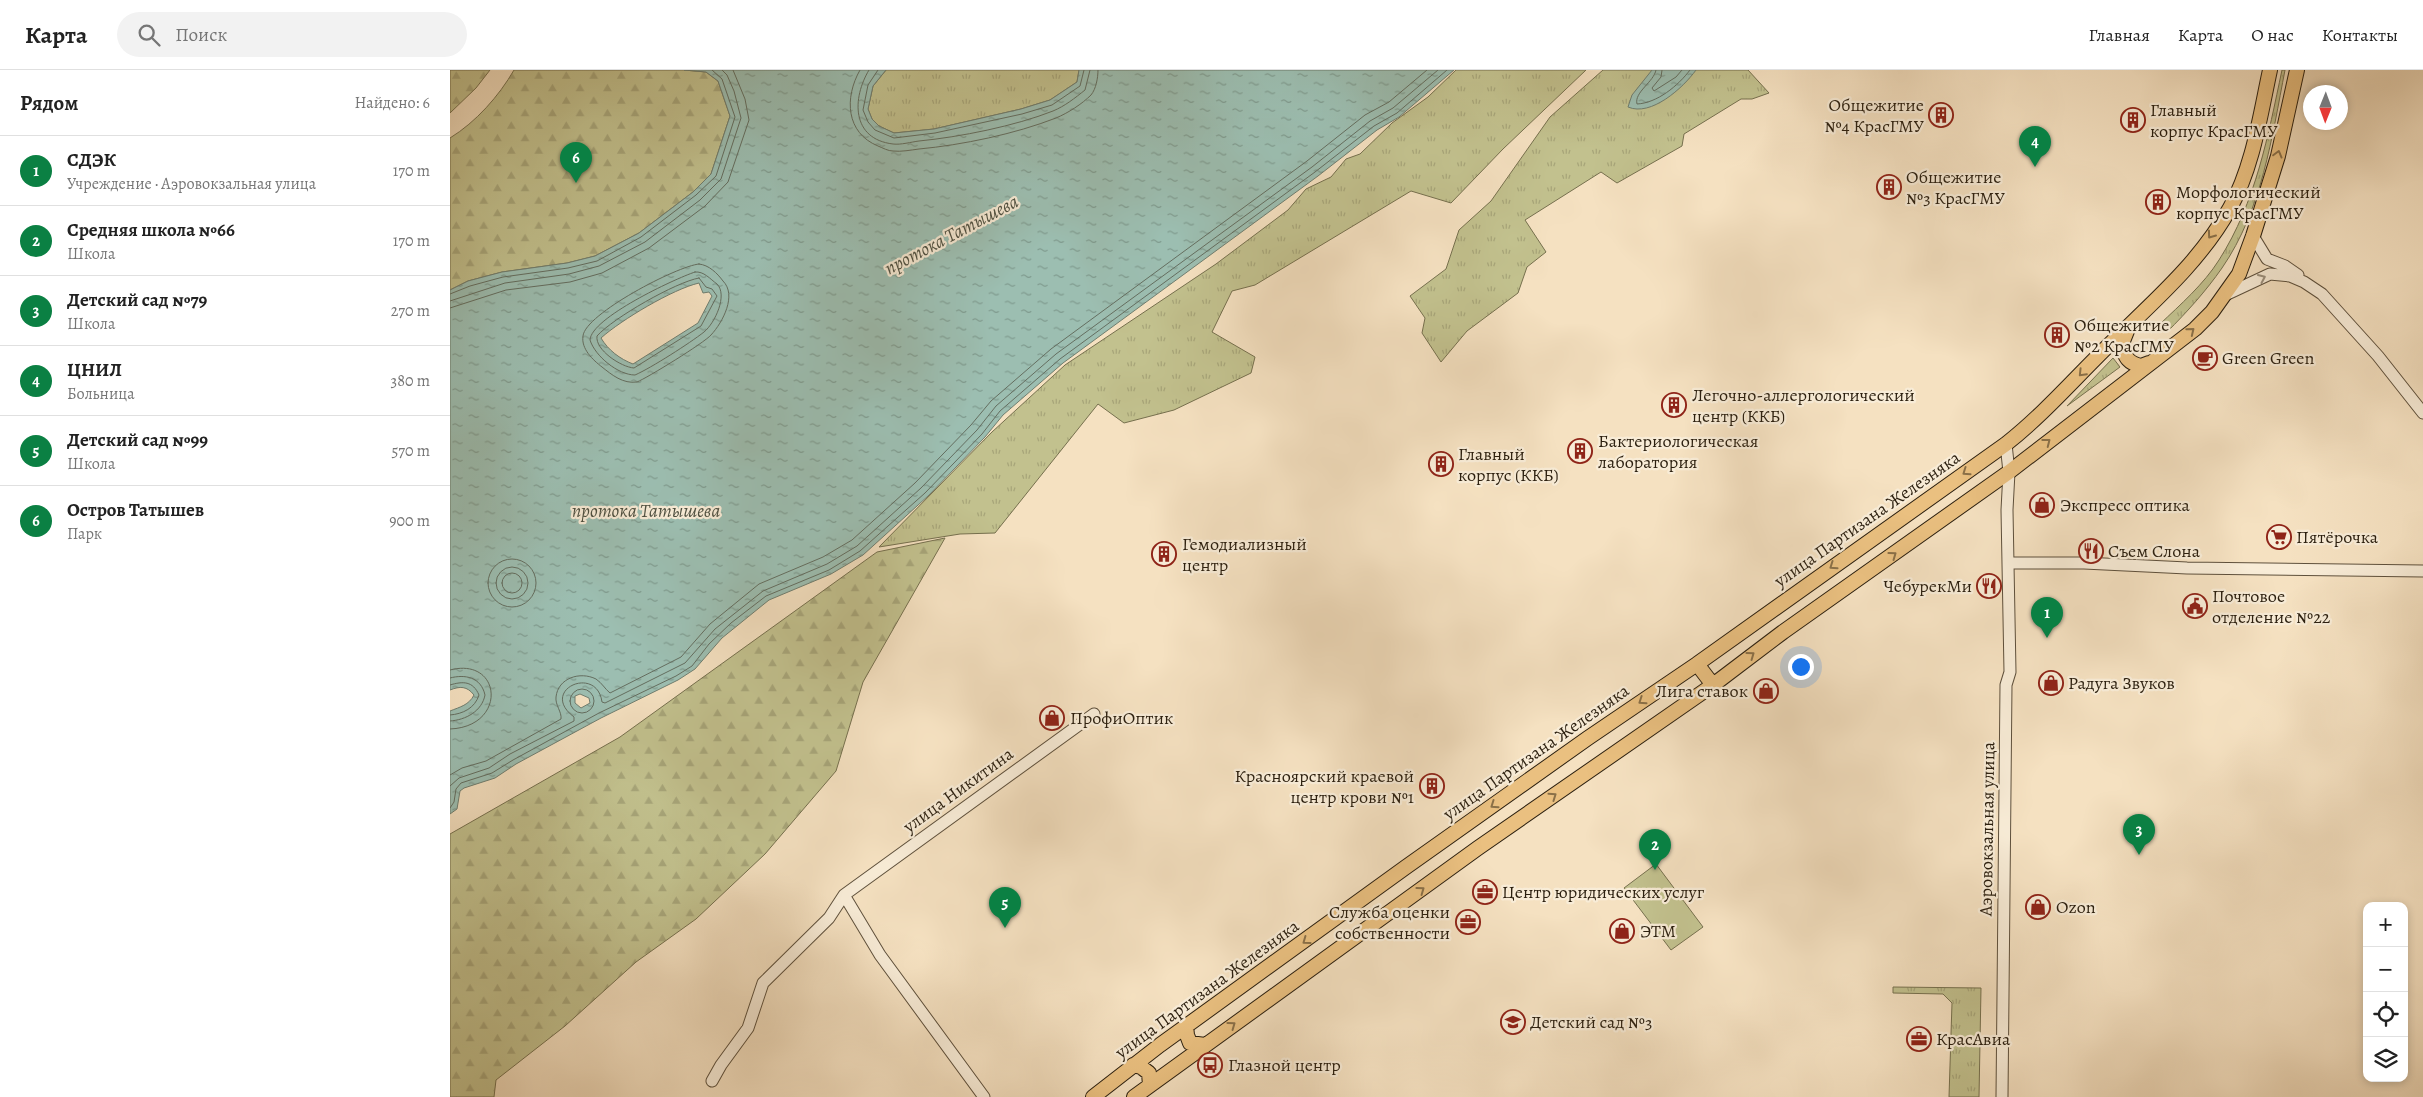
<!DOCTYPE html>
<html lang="ru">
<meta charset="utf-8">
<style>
body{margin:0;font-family:Alegreya,serif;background:#f2f2f2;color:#222}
.controls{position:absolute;right:15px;bottom:15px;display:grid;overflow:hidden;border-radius:10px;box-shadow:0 2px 8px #0003}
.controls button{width:45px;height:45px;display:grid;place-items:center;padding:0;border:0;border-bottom:1px solid #e0e0e0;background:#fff;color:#222;font:25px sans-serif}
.compass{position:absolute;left:1853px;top:15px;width:45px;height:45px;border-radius:50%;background:#fff;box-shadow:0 2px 8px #0003;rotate:181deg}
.you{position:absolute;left:1350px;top:596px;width:18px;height:18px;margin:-12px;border:4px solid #fff;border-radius:50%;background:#1a73e8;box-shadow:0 0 0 8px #1a73e833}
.badge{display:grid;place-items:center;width:32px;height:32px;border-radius:50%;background:#0b8043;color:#fff;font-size:16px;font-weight:700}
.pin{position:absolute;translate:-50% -41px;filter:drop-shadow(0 1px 2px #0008)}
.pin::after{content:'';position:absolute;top:26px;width:18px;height:15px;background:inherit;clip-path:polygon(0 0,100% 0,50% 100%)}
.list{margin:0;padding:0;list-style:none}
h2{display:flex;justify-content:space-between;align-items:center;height:65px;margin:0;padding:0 20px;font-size:21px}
h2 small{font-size:16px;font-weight:400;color:#767676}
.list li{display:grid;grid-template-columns:32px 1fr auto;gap:15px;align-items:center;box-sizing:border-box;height:70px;padding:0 20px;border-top:1px solid #e0e0e0}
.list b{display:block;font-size:19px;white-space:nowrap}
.list p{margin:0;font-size:16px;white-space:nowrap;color:#767676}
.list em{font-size:16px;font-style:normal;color:#767676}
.icon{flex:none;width:28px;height:28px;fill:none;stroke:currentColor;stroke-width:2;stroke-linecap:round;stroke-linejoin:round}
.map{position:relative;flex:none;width:1973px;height:1027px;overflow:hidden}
header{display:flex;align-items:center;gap:30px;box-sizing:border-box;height:70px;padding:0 25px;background:#fff;border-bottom:1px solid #e0e0e0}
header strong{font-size:24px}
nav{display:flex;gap:28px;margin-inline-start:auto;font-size:18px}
.search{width:350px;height:45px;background:#f2f2f2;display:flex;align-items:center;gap:12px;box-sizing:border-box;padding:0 18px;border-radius:28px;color:#767676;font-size:19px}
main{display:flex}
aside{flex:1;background:#fff}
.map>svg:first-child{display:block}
.grass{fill:url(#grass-tufts);stroke:#76704e}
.forest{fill:url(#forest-firs);stroke:#76704e}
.pitch{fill:#c2c18e;stroke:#76704e}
.water{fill:url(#water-ripples);stroke:#6f7e70;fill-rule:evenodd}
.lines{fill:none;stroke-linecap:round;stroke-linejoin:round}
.shore{stroke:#646e60;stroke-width:1}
.minor-casing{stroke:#5e503c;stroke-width:13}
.major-casing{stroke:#2b1f0f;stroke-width:16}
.minor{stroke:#f8ecd7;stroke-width:11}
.major{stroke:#eac080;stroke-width:14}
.oneway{stroke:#8a7048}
.oneway2{stroke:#9c907d}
.labels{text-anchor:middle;stroke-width:4.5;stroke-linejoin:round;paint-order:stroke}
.poi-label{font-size:18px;fill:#2b1f0f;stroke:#f8ecd7;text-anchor:start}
.street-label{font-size:18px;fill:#2b1f0f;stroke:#f8ecd7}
.water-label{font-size:19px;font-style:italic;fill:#4d4f40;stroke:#f8ecd7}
</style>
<header>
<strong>Карта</strong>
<div class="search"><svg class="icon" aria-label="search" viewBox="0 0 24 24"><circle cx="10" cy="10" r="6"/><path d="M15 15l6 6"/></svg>Поиск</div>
<nav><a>Главная</a><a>Карта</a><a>О нас</a><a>Контакты</a></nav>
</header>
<main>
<aside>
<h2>Рядом<small>Найдено: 6</small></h2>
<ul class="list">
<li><span class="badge">1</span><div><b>СДЭК</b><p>Учреждение · Аэровокзальная улица</p></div><em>170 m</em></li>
<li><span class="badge">2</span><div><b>Средняя школа №66</b><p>Школа</p></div><em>170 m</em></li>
<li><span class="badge">3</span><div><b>Детский сад №79</b><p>Школа</p></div><em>270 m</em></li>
<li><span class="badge">4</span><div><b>ЦНИЛ</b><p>Больница</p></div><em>380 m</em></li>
<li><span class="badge">5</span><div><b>Детский сад №99</b><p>Школа</p></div><em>570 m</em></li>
<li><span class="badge">6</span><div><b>Остров Татышев</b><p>Парк</p></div><em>900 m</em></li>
</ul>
</aside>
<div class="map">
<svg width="1973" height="1027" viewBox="0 0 1973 1027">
<defs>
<pattern id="grass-tufts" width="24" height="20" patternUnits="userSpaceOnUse" patternTransform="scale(1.25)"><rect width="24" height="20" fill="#c2c18e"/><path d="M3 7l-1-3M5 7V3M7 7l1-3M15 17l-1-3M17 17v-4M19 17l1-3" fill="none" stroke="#a7a579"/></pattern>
<pattern id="forest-firs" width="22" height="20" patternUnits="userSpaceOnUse" patternTransform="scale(1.25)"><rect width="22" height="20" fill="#c2c18e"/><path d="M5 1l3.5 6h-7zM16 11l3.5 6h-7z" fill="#a7a579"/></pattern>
<pattern id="water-ripples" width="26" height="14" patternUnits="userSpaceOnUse" patternTransform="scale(1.25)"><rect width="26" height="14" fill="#9cbeb1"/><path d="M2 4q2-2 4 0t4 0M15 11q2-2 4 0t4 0" fill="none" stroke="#7f9a8e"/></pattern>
</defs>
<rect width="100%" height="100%" fill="#f5e1c1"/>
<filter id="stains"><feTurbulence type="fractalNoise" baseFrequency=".004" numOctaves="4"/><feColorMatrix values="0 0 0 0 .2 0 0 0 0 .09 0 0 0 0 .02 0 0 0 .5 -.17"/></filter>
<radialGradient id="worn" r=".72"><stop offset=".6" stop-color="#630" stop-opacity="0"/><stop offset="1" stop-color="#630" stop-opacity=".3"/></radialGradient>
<path class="grass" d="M436,0H629L627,12L600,30L571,39L484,59L444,63L429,56L422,49L418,39L423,16Z
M1006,0H1136L1053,79L1001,133L961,121L805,215L782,221L762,262L805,287L801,303L724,340L674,353L648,334L545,463L510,464L429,477L542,362L615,295L766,194L838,140L856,119L881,107L896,89L910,84L942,53L978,27Z
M1153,0H1298L1319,23L1302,29H1291L1234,64L1232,76L1167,113L1151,102L1075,150L1096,182L1077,197L1068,223L1017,261L991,292L972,263L975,248L960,226L996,199L1009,160L1041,131L1100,47Z
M1832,0H1835C1822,67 1812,140 1772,198C1756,221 1737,242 1717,262L1710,254C1730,235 1754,214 1769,190C1806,132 1818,66 1832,0Z
M1663,288L1670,297L1617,336Z
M1443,917L1531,918L1529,1027H1499L1502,933L1493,924L1443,923Z"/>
<path class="forest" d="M0,0H40L26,18L0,43Z
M64,0H234L256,2L268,11L280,46L261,104L243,122L189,163L145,186L117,193L52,202L18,211L0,220V68C26,52 49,26 64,0Z
M495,468L413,612L386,701L315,784L246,849L186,892L115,956L46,1010L44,1027H0V764L170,667L427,482Z"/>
<path class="pitch" d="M1206,794L1253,857L1221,880L1174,818Z"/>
<path class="water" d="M234,0H436L423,16L418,39L422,49L429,56L444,63L484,59L571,39L600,30L627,12L629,0H1004L949,47L927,60L868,106L613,293L553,345L535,367L478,426L413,485L381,504L319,530L272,568L245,599L228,610L151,648L66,694L45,708L14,718L10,721L7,739L0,744V641C10,637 19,635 24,625C17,616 10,616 0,620V220L18,211L52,202L117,193L145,186L189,163L243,122L261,104L280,46L268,11L256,2ZM249,213L253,223L259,222L262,226L248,253L183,294C170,289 158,280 151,268C171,250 223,219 249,213ZM130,624L139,628L140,633L131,638L125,633V626Z
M1202,0H1246C1233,18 1201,47 1178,37L1182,25Z"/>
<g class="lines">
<path class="shore" d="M410,0C394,28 396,63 428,76C433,78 438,81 443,81C451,82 461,80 469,79C512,75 565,64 606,48C618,43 632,34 641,25C646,19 648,8 648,0
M419,0C402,28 401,69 443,74C451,75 461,72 469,71C510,67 565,56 603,41C615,36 625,28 635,20L640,0
M428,0L418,15L413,40L418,52L425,60L444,68L485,63L572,44L602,35L630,16L634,0
M1206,0C1204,12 1184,22 1187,34C1207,33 1228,16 1240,0
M1212,0L1211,7L1202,18L1204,21L1226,7L1232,0
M249,194C259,195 267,203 273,211C287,225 273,252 261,265C254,273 197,308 187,312C173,314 162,305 152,297C143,290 131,279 133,266C135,244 227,196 249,194Z
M245,202C254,201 260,209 267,214C278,225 265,253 254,262C240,273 201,298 185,305C168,305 145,286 140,270C141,248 224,209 245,202Z
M249,208L256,217L262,219L267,226L251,256L184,298C171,297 145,280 147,266C163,248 226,212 249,208Z
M0,224L20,216L53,207L118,198L147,191L191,167L246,125L266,106L285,47L272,9L262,0
M0,231L55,213L119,204L149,196L195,172L250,130L271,109L291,48L284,21L277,5L272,0
M0,238L56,220L120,212L152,203L199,178L255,136L278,112L299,50L295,29L283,0
M38 513a24 24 0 1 1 48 0a24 24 0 1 1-48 0Z
M46 513a16 16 0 1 1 32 0a16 16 0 1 1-32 0Z
M52 513a10 10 0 1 1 20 0a10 10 0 1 1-20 0Z
M0,600C52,586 58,657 0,659
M0,608C15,604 31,607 35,625C32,641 16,650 0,651
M0,615C13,611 23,611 29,625C25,638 13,644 0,645
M120 631a12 12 0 1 1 24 0a12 12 0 1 1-24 0Z
M0,705L12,698L36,691L111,649C112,642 105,635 106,627C108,608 130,601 146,609C152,613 155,619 160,623L231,587L260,554L309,514L373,487L402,470L465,413L521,355L541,331L601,279L857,91L915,45L939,32L977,0
M0,716L9,708L39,698L60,684L124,651V647C88,620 147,594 152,632L155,633L235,593L265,559L313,521L377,494L407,476L471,418L527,360L546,336L606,284L862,97L920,51L943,38L988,0
M0,738L4,732L6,719L11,713L42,703L63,690L149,643L226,606L242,596L259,574L281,553L316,526L379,500L410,481L475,423L532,364L550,341L610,289L865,102L924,56L947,43L997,0"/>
<defs>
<path id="minor" d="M1803,166L1817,189L1835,196L1848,205
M1773,226L1820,204L1840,206L1854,212L1872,224L1928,286L1973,343
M1558,493H1634L1737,498L1973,501
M394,825L430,885L534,1027
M262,1011L271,995L298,958L313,913L379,848L394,825L644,644
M1552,1027L1556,615L1560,602L1557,440L1559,402L1556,374"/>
<path id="major" d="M1677,261L1671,276C1676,288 1678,293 1691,296L1699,293
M1247,594L1263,615
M736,956L737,965L740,973L755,975
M683,995L691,997L699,1003L700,1015
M643,1027L710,975L956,797L1138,668L1247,594L1556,374C1594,344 1625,308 1660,274C1703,232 1750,192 1780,138C1803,97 1810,46 1820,0
M684,1027L1028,778L1263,615L1333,562L1559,402L1745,259L1762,242L1789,204L1803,166L1828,86L1847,0"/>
</defs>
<use href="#minor" class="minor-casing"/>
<use href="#major" class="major-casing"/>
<use href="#minor" class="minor"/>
<use href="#major" class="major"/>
</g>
<defs><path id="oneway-chevron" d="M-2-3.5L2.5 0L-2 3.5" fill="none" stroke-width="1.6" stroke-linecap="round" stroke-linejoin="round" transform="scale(1.25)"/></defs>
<g class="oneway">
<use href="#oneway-chevron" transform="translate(1828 84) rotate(-75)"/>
<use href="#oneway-chevron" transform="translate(1761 165) rotate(126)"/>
<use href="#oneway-chevron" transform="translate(1741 261) rotate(-39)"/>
<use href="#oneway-chevron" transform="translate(1632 303) rotate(134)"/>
<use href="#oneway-chevron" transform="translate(1597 372) rotate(-38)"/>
<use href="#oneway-chevron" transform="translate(1516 402) rotate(145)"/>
<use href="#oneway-chevron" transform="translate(1443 485) rotate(-36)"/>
<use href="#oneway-chevron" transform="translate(1383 496) rotate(145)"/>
<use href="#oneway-chevron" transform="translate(1301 585) rotate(-36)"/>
<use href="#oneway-chevron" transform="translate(1192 631) rotate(146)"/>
<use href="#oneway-chevron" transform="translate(1103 726) rotate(-35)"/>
<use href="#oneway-chevron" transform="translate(1044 735) rotate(145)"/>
<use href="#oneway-chevron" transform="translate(971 820) rotate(-36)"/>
<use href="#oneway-chevron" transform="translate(856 871) rotate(144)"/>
<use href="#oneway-chevron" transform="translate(782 955) rotate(-36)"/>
</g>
<use class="oneway2" href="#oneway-chevron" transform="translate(1812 208) rotate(-24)"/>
<defs>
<symbol id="building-ring" viewBox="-11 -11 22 22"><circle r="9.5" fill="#f8ecd7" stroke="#8f2418" stroke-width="1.5"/><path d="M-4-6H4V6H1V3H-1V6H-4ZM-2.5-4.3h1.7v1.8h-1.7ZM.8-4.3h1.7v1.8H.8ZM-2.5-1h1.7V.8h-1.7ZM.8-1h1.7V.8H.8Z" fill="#8f2418"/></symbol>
<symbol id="cafe-ring" viewBox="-11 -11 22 22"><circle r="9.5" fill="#f8ecd7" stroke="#8f2418" stroke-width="1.5"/><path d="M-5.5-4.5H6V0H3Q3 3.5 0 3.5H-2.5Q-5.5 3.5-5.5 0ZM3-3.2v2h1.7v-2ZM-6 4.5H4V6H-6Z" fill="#8f2418"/></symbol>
<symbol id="shop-ring" viewBox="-11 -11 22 22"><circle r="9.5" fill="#f8ecd7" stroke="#8f2418" stroke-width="1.5"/><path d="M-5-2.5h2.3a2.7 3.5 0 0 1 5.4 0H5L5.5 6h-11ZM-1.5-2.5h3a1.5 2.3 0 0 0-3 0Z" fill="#8f2418"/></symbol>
<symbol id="supermarket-ring" viewBox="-11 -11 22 22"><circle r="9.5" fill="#f8ecd7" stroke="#8f2418" stroke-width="1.5"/><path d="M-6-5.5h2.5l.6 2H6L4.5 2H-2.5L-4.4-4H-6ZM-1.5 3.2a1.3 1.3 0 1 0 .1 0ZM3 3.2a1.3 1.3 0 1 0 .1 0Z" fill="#8f2418"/></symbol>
<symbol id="restaurant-ring" viewBox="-11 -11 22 22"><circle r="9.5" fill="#f8ecd7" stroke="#8f2418" stroke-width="1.5"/><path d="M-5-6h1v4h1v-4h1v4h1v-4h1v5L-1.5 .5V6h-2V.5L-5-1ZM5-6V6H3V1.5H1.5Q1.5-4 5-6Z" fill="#8f2418"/></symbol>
<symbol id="civic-ring" viewBox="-11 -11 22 22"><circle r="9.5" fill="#f8ecd7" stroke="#8f2418" stroke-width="1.5"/><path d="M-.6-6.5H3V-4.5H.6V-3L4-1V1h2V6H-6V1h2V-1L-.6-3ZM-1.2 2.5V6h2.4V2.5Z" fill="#8f2418"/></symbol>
<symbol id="office-ring" viewBox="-11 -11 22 22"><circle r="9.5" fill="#f8ecd7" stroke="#8f2418" stroke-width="1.5"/><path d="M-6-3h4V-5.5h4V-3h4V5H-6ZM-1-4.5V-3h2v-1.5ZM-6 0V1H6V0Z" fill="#8f2418"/></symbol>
<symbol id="school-ring" viewBox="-11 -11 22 22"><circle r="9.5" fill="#f8ecd7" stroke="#8f2418" stroke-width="1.5"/><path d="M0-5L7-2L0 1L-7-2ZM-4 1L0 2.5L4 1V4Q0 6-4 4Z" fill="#8f2418"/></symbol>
<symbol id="bus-ring" viewBox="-11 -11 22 22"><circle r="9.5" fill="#f8ecd7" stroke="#8f2418" stroke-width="1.5"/><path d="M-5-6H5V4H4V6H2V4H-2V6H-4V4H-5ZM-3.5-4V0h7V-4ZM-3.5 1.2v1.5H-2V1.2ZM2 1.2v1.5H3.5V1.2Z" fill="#8f2418"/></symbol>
</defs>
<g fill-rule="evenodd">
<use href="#building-ring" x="1477" y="31" width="28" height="28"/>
<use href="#building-ring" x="1669" y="36" width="28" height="28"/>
<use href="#building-ring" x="1425" y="103" width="28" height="28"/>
<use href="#building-ring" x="1694" y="118" width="28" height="28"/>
<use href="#building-ring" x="1593" y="251" width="28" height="28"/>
<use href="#cafe-ring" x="1741" y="274" width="28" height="28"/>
<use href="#building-ring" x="1210" y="321" width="28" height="28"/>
<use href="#building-ring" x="1116" y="367" width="28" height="28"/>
<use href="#building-ring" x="977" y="380" width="28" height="28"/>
<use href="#shop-ring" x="1578" y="421" width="28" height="28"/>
<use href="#supermarket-ring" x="1815" y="453" width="28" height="28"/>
<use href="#restaurant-ring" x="1627" y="467" width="28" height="28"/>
<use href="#building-ring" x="700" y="470" width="28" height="28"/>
<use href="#restaurant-ring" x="1525" y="502" width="28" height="28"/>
<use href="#civic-ring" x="1731" y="522" width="28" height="28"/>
<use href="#shop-ring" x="1587" y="599" width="28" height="28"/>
<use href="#shop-ring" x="1302" y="607" width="28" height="28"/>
<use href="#shop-ring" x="588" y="634" width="28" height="28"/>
<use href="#building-ring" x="968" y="702" width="28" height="28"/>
<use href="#office-ring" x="1021" y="808" width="28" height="28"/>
<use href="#shop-ring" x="1574" y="823" width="28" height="28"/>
<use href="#office-ring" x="1004" y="838" width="28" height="28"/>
<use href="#shop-ring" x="1158" y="847" width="28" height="28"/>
<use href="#school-ring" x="1049" y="938" width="28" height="28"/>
<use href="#office-ring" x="1455" y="955" width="28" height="28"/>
<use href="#bus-ring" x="746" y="981" width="28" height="28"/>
</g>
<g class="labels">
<g class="poi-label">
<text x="1474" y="41" text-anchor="end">Общежитие<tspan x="1474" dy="21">№4 КрасГМУ</tspan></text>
<text x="1700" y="46">Главный<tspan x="1700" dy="21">корпус КрасГМУ</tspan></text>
<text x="1456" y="113">Общежитие<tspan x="1456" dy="21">№3 КрасГМУ</tspan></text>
<text x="1726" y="128">Морфологический<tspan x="1726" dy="21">корпус КрасГМУ</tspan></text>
<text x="1624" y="261">Общежитие<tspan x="1624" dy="21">№2 КрасГМУ</tspan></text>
<text x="1772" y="294">Green Green</text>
<text x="1242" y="331">Легочно-аллергологический<tspan x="1242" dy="21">центр (ККБ)</tspan></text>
<text x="1148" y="377">Бактериологическая<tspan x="1148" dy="21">лаборатория</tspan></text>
<text x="1008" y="390">Главный<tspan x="1008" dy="21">корпус (ККБ)</tspan></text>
<text x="1610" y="441">Экспресс оптика</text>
<text x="1846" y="473">Пятёрочка</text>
<text x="732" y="480">Гемодиализный<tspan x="732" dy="21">центр</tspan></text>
<text x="1658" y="487">Съем Слона</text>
<text x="1522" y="522" text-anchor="end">ЧебурекМи</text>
<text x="1762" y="532">Почтовое<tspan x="1762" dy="21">отделение №22</tspan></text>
<text x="1618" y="619">Радуга Звуков</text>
<text x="1298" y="627" text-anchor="end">Лига ставок</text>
<text x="620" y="654">ПрофиОптик</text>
<text x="964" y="712" text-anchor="end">Красноярский краевой<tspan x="964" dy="21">центр крови №1</tspan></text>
<text x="1052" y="828">Центр юридических услуг</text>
<text x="1606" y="843">Ozon</text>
<text x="1000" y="848" text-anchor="end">Служба оценки<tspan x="1000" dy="21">собственности</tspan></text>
<text x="1190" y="867">ЭТМ</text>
<text x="1080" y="958">Детский сад №3</text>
<text x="1486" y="975">КрасАвиа</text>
<text x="778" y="1001">Глазной центр</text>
</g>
<g class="street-label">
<text transform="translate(1417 449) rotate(-35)" y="6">улица Партизана Железняка</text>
<text transform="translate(1086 682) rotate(-35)" y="6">улица Партизана Железняка</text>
<text transform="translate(508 720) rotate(-36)" y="6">улица Никитина</text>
<text transform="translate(1537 759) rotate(-89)" y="6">Аэровокзальная улица</text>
<text transform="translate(757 919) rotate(-36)" y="6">улица Партизана Железняка</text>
</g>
<g class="water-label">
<text transform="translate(501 164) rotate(-28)" y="7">протока Татышева</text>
<text x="196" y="447">протока Татышева</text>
</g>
</g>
<rect width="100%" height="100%" filter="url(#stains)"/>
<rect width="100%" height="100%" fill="url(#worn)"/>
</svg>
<div class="controls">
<button>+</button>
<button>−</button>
<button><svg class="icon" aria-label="locate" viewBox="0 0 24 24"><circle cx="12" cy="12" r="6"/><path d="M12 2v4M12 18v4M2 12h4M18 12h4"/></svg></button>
<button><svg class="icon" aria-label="layers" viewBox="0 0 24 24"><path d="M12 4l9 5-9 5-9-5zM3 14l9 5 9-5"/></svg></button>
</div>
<svg class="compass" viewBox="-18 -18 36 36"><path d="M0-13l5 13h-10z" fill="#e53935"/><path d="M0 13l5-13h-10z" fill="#767676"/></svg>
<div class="you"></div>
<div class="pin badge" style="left:1597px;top:568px">1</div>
<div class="pin badge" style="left:1205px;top:800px">2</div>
<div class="pin badge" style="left:1689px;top:785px">3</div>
<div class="pin badge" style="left:1585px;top:97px">4</div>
<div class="pin badge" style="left:555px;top:858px">5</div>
<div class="pin badge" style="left:126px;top:113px">6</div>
</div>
</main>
